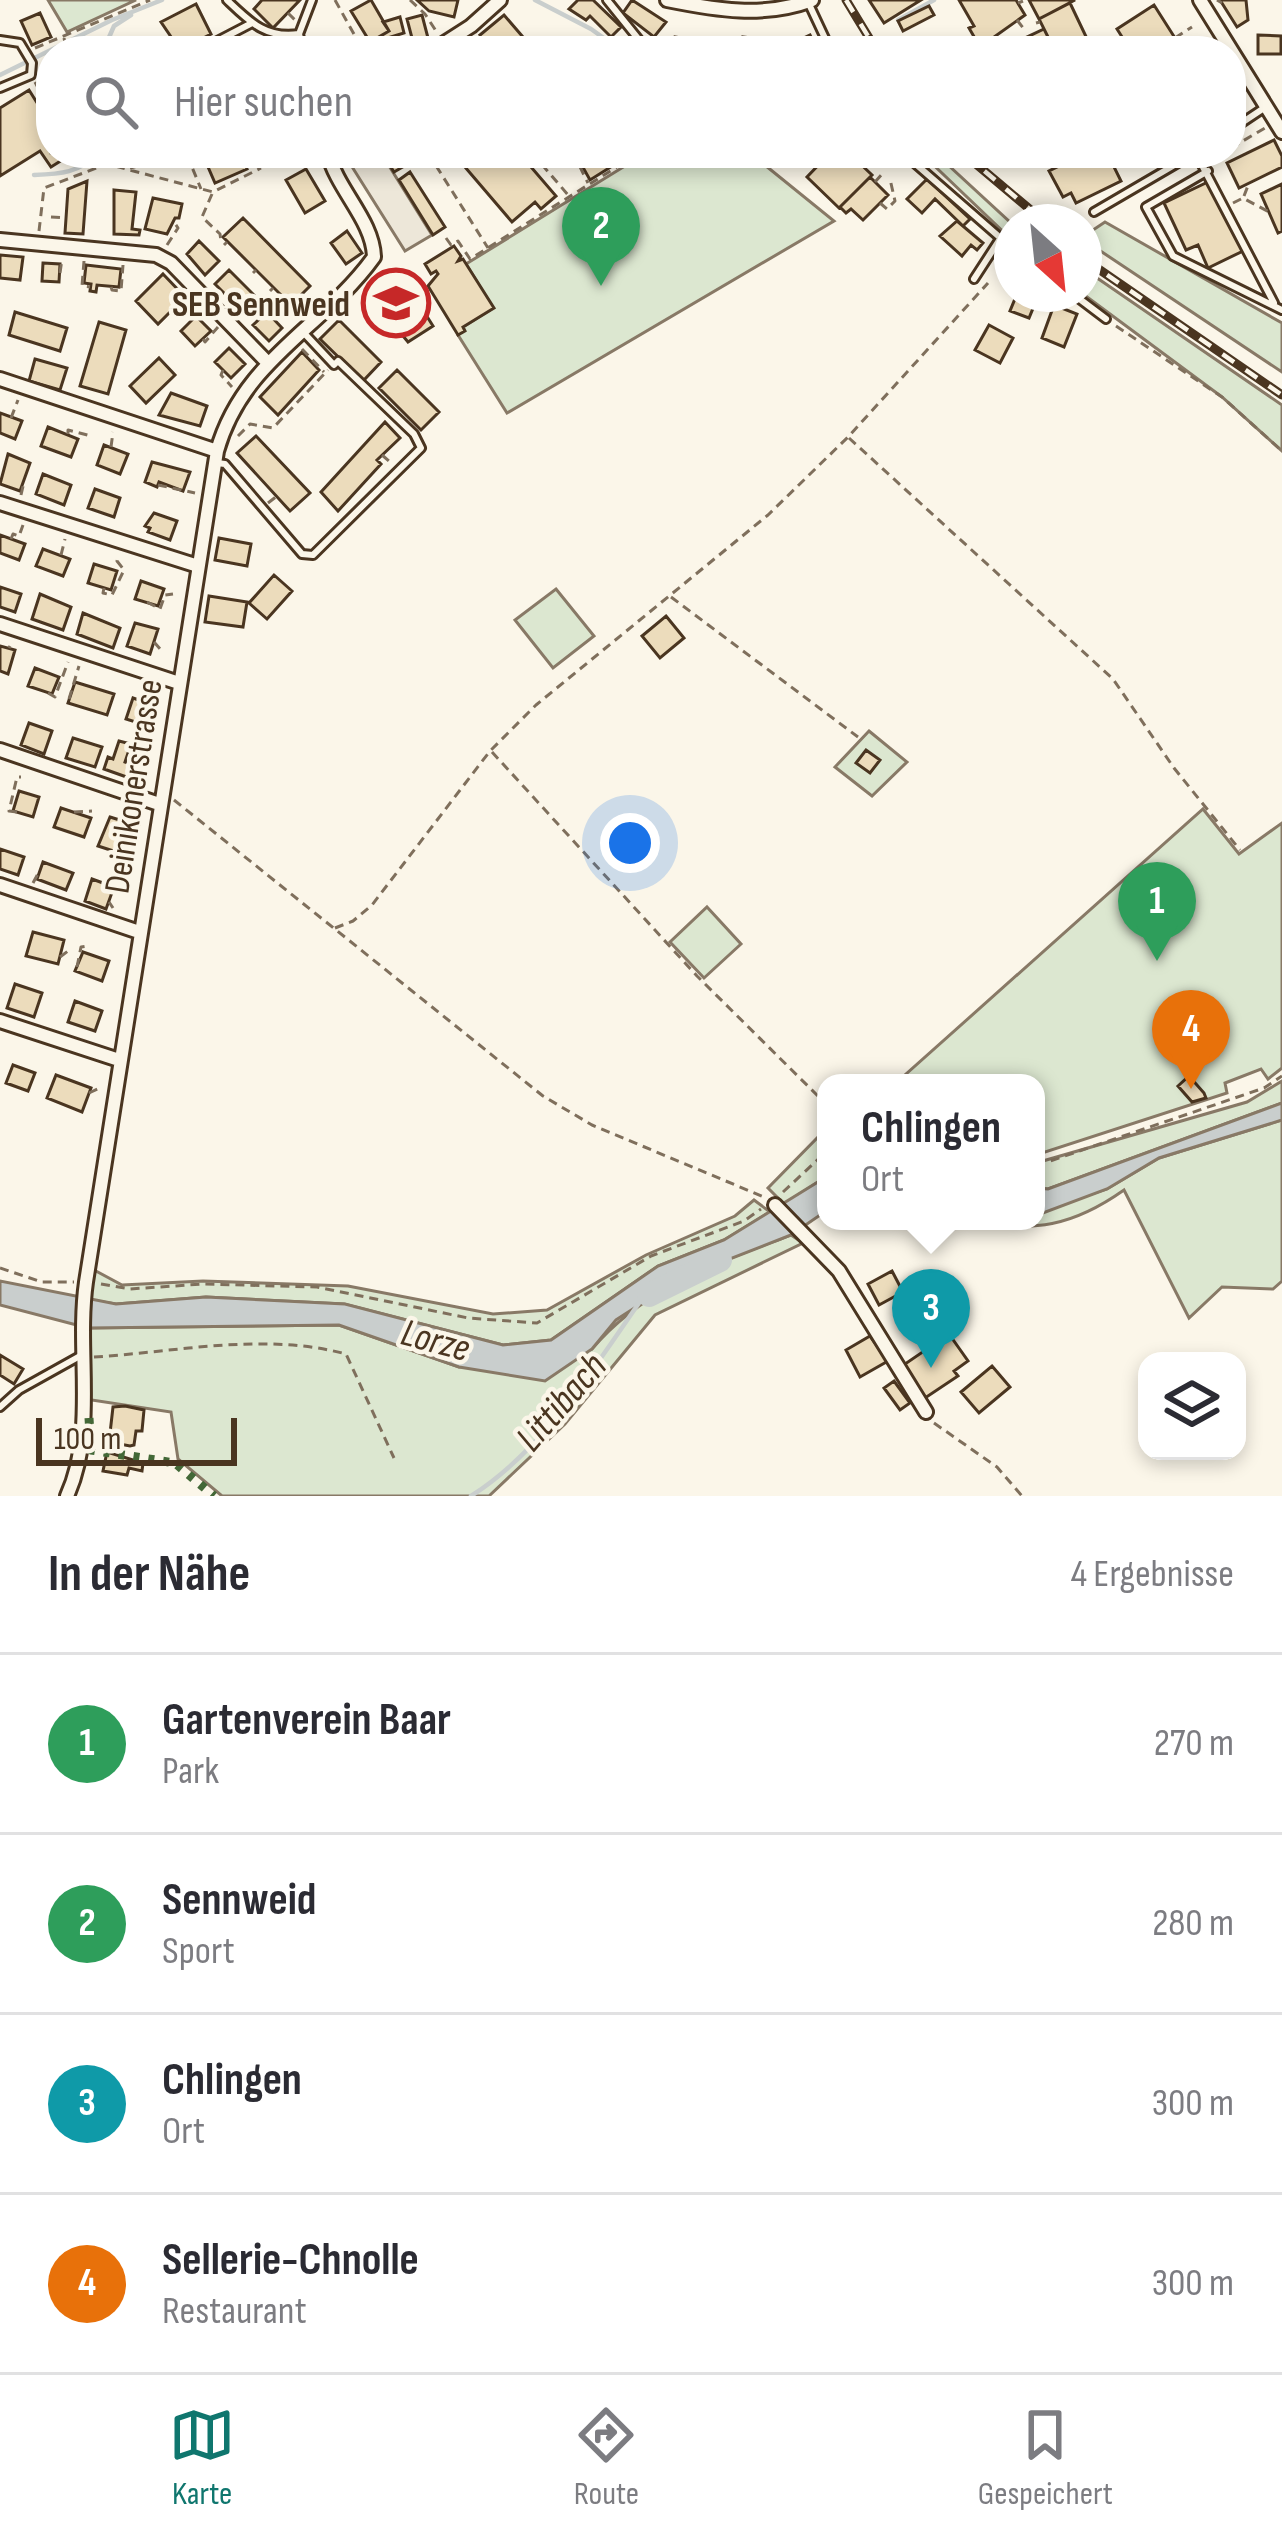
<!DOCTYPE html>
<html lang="de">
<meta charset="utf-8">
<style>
body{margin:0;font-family:"Sofia Sans Condensed",sans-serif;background:#f2f2f3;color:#2b2b33}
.controls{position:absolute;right:36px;bottom:36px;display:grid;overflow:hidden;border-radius:24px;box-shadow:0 6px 18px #0003}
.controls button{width:108px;height:108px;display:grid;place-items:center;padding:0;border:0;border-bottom:3px solid #e1e1e2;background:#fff;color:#2b2b33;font:60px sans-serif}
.compass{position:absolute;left:994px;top:204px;width:108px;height:108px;border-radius:50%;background:#fff;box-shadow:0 6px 18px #0003;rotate:153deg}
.scale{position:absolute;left:36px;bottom:30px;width:201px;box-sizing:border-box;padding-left:12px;border:6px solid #4a3520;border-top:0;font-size:33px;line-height:42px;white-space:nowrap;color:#4a3520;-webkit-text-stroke:9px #fbf6e9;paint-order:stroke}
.you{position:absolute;left:630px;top:843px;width:42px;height:42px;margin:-30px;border:9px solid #fff;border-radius:50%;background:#1a73e8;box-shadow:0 0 0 18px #1a73e833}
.badge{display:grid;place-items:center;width:78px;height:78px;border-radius:50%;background:#0f766e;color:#fff;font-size:39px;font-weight:700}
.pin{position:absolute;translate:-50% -99px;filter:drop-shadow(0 3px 6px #0008)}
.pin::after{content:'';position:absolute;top:63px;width:42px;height:36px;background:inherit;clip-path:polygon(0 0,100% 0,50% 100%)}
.popup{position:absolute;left:817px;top:1074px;width:228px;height:156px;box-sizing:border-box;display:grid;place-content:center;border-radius:24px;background:#fff;filter:drop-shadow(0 3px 9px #0005);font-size:39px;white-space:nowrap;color:#7c7c81}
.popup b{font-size:45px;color:#2b2b33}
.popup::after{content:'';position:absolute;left:50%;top:100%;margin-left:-24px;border:24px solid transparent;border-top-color:#fff}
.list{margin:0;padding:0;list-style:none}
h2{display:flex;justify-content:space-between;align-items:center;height:156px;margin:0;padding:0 48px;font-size:51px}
h2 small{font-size:39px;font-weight:400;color:#7c7c81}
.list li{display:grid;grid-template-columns:78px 1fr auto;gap:36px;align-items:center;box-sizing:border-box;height:180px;padding:0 48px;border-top:3px solid #e1e1e2}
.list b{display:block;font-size:45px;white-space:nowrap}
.list p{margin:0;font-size:39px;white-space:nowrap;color:#7c7c81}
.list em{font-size:39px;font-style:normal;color:#7c7c81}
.icon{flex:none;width:66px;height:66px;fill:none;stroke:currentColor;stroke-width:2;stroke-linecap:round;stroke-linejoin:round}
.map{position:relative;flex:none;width:1282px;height:1496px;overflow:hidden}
.search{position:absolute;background:#fff;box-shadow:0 6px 18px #0003;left:36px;right:36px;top:36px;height:132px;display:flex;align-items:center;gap:30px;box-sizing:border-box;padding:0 42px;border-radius:48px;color:#7c7c81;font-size:45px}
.sheet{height:876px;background:#fff}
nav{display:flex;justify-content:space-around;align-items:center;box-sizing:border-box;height:168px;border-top:3px solid #e1e1e2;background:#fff;font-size:33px;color:#7c7c81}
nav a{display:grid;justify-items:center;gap:6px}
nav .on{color:#0f766e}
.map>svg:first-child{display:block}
.green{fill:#dce7d0;stroke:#887966;stroke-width:3}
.parking{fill:#ede7d9;stroke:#887966;stroke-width:3}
.water{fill:#c9cecd;stroke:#887966;stroke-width:3}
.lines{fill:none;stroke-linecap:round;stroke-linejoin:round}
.stream{stroke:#c9cecd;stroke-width:4.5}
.river{stroke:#c9cecd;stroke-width:24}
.building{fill:#ecdcbc;stroke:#4a3520;stroke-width:3}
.service-casing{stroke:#4a3520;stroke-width:12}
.minor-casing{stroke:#4a3520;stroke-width:18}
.path{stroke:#7f6f5c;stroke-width:3;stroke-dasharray:9 6;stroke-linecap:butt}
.service{stroke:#fbf6e9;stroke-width:6}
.minor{stroke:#fbf6e9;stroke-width:12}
.rail-casing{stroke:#4a3520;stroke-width:9}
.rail{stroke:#fbf6e9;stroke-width:4.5;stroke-dasharray:14;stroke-linecap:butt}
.hedge{stroke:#436837;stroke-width:9;stroke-dasharray:6 9;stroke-linecap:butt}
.labels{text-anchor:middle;stroke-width:9;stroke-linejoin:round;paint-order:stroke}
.poi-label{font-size:36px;font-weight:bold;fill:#4a3520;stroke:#fbf6e9;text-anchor:end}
.street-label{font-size:36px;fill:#4a3520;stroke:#fbf6e9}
.water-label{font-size:39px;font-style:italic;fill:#4a3520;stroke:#fbf6e9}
</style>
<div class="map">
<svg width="1282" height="1496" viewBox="0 0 1282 1496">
<rect width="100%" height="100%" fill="#fbf6e9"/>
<path class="green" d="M48,0H136L67,32Z
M646,153H750L834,221L507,413L458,335L463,327L493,308L466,264Z
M921,153H935L1012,224V240Z
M1105,222L1282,323V372L1084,240V236Z
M1084,269L1282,405V451L1222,397L1083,294Z
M556,589L594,636L553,668L515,620Z
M869,731L907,762L872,796L835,767Z
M1203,809L1239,854L1282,823V1068L1268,1079L1261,1069L1225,1083L1227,1093L1036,1155V1083H896Z
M707,907L741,944L704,978L670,942Z
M1282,1081V1103L1048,1189L1036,1188V1163L1247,1102Z
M1282,1120V1281L1273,1289L1222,1287L1189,1318L1124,1190C1073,1226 1034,1233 972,1221H1036V1212L1107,1189L1159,1158Z
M826,1129V1177L784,1204L768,1188Z
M754,1200L770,1212L724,1240L658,1266L551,1340L503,1345L344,1304L206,1297L116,1304L90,1300L94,1270L122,1285L203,1281L348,1286L493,1314L547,1310L646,1255L735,1216Z
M791,1235L803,1243L655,1315L565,1424L489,1496H222L178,1459L171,1412L85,1399L84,1328L339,1325L459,1367L592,1349C644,1287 718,1263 791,1235Z"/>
<path class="parking" d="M381,153L432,235L405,251L344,154Z"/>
<path class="water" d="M1282,1103V1120L1159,1158L1107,1189L1043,1213L1036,1212V1188L1048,1189Z
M826,1177V1211L791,1235L681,1278L616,1320L592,1349L545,1381L459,1367L339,1325L88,1328L0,1305V1281L116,1304L206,1297L345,1304L503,1345L551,1340L658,1266L724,1240Z"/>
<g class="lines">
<path class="stream" d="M535,0L591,29L622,51
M898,20L934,0
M103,51L114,26L131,15
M0,75L112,20L162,0
M34,175C60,174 80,173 98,153
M471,1496C543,1450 591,1372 639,1303"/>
<path class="river" d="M649,1295L720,1260"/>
</g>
<path class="building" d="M262,0H300L273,28L254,9Z
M371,0L389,31L370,42L351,11Z
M417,0H458L454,17L429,11Z
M578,0H593L621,27L611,37L590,16L586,20L569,9Z
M632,0L666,22L654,37L623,13Z
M869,0H921L884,23Z
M959,0H1016L1025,15L980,47L969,28L974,26Z
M1029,0H1075L1039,19Z
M1220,0H1246L1248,20L1237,27Z
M1070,3L1090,45L1094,51H1055L1039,19Z
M196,4L211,34L180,50L161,22Z
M1154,5L1175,38L1183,51H1131L1117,29Z
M929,6L934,15L903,31L898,21Z
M40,13L51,37L32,45L21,21Z
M422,15L428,38L413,42L407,19Z
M504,15L535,51H495L480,35Z
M400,17L404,33L381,40L379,37L389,31L383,22Z
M1044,29L1055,51H1008L1006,47Z
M810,35L815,45L792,51L789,45Z
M1258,35L1281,36V54H1258Z
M675,37L719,44L718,51H672Z
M743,37L761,39L760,51H735L736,41L743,42Z
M29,90L51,125V153L70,155L51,167L40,151L0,176V108Z
M1274,140L1282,156V167L1239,188L1227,163Z
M202,153H240L247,169L215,183Z
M382,153H398L406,165L394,172Z
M453,153H519L556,196L541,209L535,202L512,222Z
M594,153H633L590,180L580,162Z
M830,153H849L872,175L839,208L807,177Z
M1086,153H1127L1129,159L1114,167L1121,181L1076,203L1071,193L1063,197L1049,171Z
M306,169L325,201L305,213L286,180Z
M410,172L445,227L433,235L399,180Z
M870,177L888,195L863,220L851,209L846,213L840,207Z
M927,179L970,219L963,226L935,199L922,213L907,199Z
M87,181L83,234L65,233L68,189Z
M1210,181L1243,251L1208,268L1198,245L1186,250L1164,203Z
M1282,184V231L1278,233L1261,194Z
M114,190L136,192L132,229L140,230L139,235L114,234Z
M153,198L182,204L179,218H175L167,234L145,229Z
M243,218L310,286L291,305L223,237Z
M957,221L983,243L977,250L971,245L962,256L940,236Z
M347,231L362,253L346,264L331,243Z
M199,241L219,261L205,275L187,254Z
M454,246L461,256L458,261L463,259L494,308L463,327L465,331L458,335L428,286L438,274L436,271L431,274L425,264Z
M0,255L23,257L20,280L0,278Z
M43,263L60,264L59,282L42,281Z
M86,265L121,269L119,287L97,285L96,292L90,291L91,284L84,283Z
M229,270L254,295L240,309L215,284Z
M399,272L433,326L408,342L384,313L381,315L367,292Z
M163,274L185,297L158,324L136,301Z
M1017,294L1036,301L1029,318L1010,311Z
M1054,305L1077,314L1064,347L1042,338Z
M15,312L67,328L60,351L9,335Z
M267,312L282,328L269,341L253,325Z
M196,316L211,331L195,346L181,331Z
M339,320L381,362L363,381L320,339Z
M99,322L126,330L108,394L80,386Z
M989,325L1013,338L1000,363L975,350Z
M229,348L245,364L231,378L215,362Z
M302,352L319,370L278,415L260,397Z
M159,358L175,375L146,403L130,386Z
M35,359L67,368L60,390L29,381Z
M397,370L439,412L421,430L379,388Z
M171,393L207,406L200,426L159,415Z
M0,413L22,421L15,439L0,433Z
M385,422L400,438L377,460L381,464L338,511L321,492Z
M48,427L78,439L71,457L41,446Z
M256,436L310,493L290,511L237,453Z
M104,445L128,454L120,474L97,465Z
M8,454L30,463L20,491L0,484Z
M152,462L190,472L183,491L159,482L157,487L145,482Z
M43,474L71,485L64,505L36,494Z
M95,489L120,498L114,517L88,508Z
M154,513L177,521L170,540L148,532L150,528L145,526Z
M0,535L25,544L19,560L0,553Z
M219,538L251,544L247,566L215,560Z
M43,549L70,559L63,576L36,566Z
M94,564L117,571L111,590L88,583Z
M274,575L292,591L267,619L249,603Z
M141,581L164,589L158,606L135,599Z
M0,587L21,594L15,612L0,607Z
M40,594L71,607L63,630L32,619Z
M209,596L247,602L243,627L205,622Z
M83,613L120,628L113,648L77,634Z
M666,616L684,638L660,658L642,636Z
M135,623L158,629L150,654L127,646Z
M0,646L15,650L8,674L0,671Z
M35,668L59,677L52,694L28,686Z
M75,682L114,694L107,715L68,703Z
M133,698L153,705L145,725L126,719Z
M29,723L52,731L44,754L21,745Z
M73,738L102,747L95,767L66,758Z
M119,741L131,744L125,762L140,767L135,780L104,769L108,757L113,759Z
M866,750L880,760L870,773L856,763Z
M19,791L39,797L33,817L13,811Z
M61,808L91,818L84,837L54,827Z
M110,817L139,826L129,856L98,846Z
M0,849L24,857L18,875L0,869Z
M43,862L73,873L66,890L37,879Z
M92,879L114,887L106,909L85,901Z
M33,932L64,940L58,964L26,956Z
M83,952L109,961L102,981L75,971Z
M15,984L42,993L34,1017L7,1008Z
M75,1001L102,1011L95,1031L68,1022Z
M13,1065L35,1073L28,1091L6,1083Z
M56,1075L91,1088L82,1112L47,1098Z
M1189,1076L1204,1093L1206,1098L1192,1102L1178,1086Z
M892,1271L903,1292L879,1305L868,1284Z
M949,1334L968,1361L954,1371L958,1376L925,1398L902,1366Z
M870,1336L888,1361L860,1377L846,1350Z
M0,1355L23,1369L14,1384L0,1375Z
M992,1366L1010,1387L979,1413L961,1392Z
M894,1381L910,1403L900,1410L884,1388Z
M125,1406L144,1410L142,1431H136L134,1445L130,1446L109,1442L113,1407Z
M107,1452L143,1463L142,1471L129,1468L127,1475L103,1471Z"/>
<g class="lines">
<defs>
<path id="service" d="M227,0C250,22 266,39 299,34
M607,0L648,51
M808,2L831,51
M0,40L20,43L32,63L31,75L0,88
M202,49L252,23
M303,51L299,34L312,0
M1231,130L1267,106
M903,153L1012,248
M1202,165L1274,303
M1208,171L1146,207L1173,256L1282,310
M1094,212L1195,153
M974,279L1000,239
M1073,294L1106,319
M217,463L225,464L302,554L313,555L421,448L414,434L338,361L334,365L304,333
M0,1407L19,1390L80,1356"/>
<path id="minor" d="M667,0C717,10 763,18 812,0
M1200,0L1282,132
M432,51L471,26L500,0
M0,240L156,255L171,263L267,362
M0,379L217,451
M0,503L198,566
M0,624L179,683
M0,750L159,804
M0,885L139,932
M0,1021L119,1060
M775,1205L839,1271L926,1412
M67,1496C97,1430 76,1352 86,1282L217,451C243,359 322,329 374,257C373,220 337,190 328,153"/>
</defs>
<use href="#service" class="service-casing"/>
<use href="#minor" class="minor-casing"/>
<path class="path" d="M335,0L360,45L380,50
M410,0L425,14L438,34
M1217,0L1222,3
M1018,3L1023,1
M288,13L296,21
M1017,20L1024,29
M1036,23L1040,22
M1175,38L1192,27
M998,42L1001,49
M376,43L378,38
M992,45L994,51
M1090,45L1095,49L1110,43
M35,48L150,0
M58,51L66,47L64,38
M975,51L977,43
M42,73L51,94
M35,82L51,112
M1231,148L1265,128
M428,153L488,248
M532,153L569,196
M573,153L588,183
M802,153H806
M187,155L201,189
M1058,157L1061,165
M1213,159L1222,153
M1032,163L1035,166
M819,165L815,161L823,153
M130,168L186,154
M875,182L883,173
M212,194L202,217L220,234L221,241
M1244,196L1249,183
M880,203L887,209L895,201L890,179
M1233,203L1243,198L1269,212
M51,217L66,218
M39,231L44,188L107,164L213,192L261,168
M446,238L451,245L458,241L470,259L639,153
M167,245L178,228L174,222
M224,245L227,242
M84,261L82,286L90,287
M60,273L62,259
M253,273L256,270
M111,287L112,290L121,291L123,265
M270,291L273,288
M174,308L180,313L190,302
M1116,326L1222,397L1282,451
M203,339L205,342L218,327
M302,349L324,372
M223,370L221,375L232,387
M11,418L18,400
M68,434V430L91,436
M238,436L250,424L273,428L328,370
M849,438L1113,679L1174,768L1240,850
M111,447L113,432
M382,455L390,462
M158,485L195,493
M21,495L24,482
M268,503L277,496
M11,539L13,534L19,536L23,525
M61,555L65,539
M104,588L103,593L112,595L124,570L117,561L119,557
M671,597L858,737
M147,602L160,609L165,595L173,594
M154,642L161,650
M9,648L10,646
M48,693L55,697L68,662
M69,699L79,666
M150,712L162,713V716
M492,752L697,976L826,1104
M174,800L543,1096L592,1125L764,1197
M17,812L9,811L17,777H21
M74,812L92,811
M33,883L40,870
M109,902L113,908
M335,928L353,921L372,905L490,751L536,705L768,515L848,437L988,283
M60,957L72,948
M77,967L81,947L87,946
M89,1093L102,1087
M1036,1163L1050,1161L1264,1088L1282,1076
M783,1192L826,1152
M0,1268L42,1282H74
M101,1284L130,1289L203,1284L317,1287L468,1318L537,1323L651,1256L744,1221L761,1209
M94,1357C177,1352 264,1332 346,1354L394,1458
M934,1423L997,1467L1022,1496"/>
<use href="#service" class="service"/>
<use href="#minor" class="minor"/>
<defs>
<path id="rail" d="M846,0L877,51
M963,153L1045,222
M1084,259L1282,395"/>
</defs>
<use href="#rail" class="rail-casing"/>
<use href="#rail" class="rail"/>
<path class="hedge" d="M89,1418L91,1450L175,1463L214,1496"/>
</g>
<defs>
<symbol id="school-ring" viewBox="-11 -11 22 22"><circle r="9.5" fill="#fbf6e9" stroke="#c62828" stroke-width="1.5"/><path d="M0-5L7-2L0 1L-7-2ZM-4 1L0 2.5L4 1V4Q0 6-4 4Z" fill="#c62828"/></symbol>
</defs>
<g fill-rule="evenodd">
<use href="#school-ring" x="358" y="265" width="76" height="76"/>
</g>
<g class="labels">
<g class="poi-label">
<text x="350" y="316">SEB Sennweid</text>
</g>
<g class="street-label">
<text transform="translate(132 786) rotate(-81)" y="13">Deinikonerstrasse</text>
</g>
<g class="water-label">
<text transform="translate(436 1339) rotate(15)" y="14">Lorze</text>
<text transform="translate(560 1401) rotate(-49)" y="14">Littibach</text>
</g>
</g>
</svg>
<div class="controls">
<button><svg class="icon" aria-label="layers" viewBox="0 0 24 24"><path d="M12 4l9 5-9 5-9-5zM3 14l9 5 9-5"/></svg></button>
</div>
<svg class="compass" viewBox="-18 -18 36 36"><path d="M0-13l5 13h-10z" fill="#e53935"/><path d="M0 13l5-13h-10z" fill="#7c7c81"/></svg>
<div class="scale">100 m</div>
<div class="you"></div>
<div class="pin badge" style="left:1157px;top:961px;background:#2e9e5b">1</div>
<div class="pin badge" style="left:601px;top:286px;background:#2e9e5b">2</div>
<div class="pin badge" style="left:931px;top:1368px;background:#0f9aa8">3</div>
<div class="popup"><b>Chlingen</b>Ort</div>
<div class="pin badge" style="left:1191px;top:1089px;background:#e8710a">4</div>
<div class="search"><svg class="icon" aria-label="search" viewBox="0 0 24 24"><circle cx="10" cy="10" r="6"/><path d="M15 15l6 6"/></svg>Hier suchen</div>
</div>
<section class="sheet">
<h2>In der Nähe<small>4 Ergebnisse</small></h2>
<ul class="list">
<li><span class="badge" style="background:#2e9e5b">1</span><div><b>Gartenverein Baar</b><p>Park</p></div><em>270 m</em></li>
<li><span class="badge" style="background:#2e9e5b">2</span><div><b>Sennweid</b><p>Sport</p></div><em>280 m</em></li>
<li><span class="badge" style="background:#0f9aa8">3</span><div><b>Chlingen</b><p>Ort</p></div><em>300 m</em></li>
<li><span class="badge" style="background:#e8710a">4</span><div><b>Sellerie-Chnolle</b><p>Restaurant</p></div><em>300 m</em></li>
</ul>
</section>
<nav>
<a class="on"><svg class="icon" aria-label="map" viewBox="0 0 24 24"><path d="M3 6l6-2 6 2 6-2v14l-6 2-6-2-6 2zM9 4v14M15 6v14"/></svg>Karte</a>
<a><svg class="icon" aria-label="directions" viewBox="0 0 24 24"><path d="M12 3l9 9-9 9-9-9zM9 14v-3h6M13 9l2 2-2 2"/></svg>Route</a>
<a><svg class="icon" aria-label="saved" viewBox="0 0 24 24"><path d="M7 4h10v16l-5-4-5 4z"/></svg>Gespeichert</a>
</nav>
